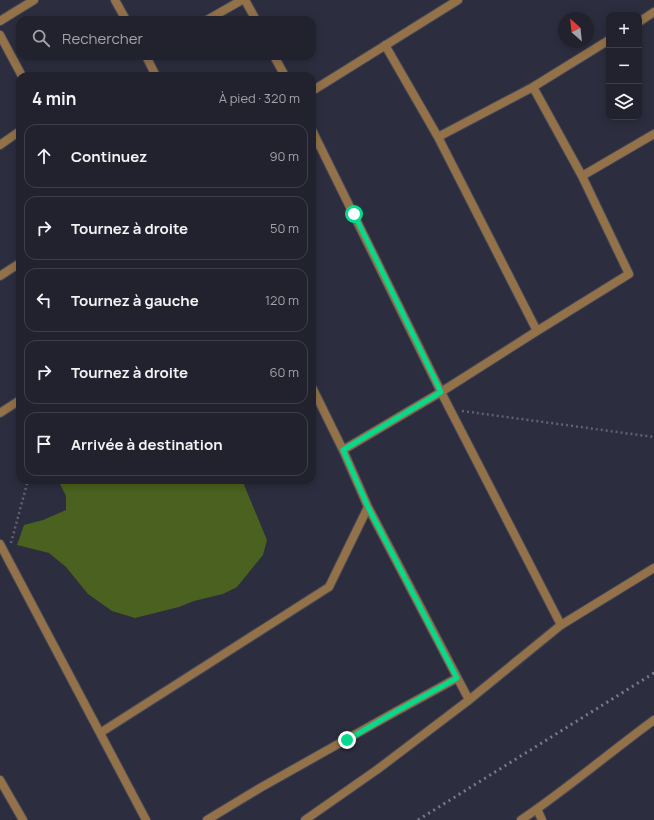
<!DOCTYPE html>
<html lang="fr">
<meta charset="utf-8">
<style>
body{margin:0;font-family:Manrope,sans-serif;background:#292a36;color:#f1f3f6}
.controls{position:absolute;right:12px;top:12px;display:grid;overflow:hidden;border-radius:8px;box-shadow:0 2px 10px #0003}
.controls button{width:36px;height:36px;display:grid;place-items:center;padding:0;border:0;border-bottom:1px solid #3e3f4a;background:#21222e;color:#f1f3f6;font:20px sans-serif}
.compass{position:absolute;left:558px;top:12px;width:36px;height:36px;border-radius:50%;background:#21222e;box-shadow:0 2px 10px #0003;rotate:333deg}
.stop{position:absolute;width:12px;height:12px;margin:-9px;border:3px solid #05d98b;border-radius:50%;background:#fff}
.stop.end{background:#05d98b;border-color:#fff;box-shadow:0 1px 4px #0008}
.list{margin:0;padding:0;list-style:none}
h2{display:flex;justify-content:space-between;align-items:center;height:52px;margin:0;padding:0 16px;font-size:17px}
h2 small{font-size:13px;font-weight:400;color:#a2a4aa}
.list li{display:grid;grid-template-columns:26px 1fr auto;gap:12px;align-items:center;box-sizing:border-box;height:64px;margin:0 8px 8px;padding:0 8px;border:1px solid #3e3f4a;border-radius:12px}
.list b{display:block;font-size:15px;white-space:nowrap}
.list em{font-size:13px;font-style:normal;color:#a2a4aa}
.icon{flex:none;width:22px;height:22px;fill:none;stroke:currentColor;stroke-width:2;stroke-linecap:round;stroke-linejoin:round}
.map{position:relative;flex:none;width:654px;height:820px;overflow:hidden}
.search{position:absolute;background:#21222e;box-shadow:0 2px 10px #0003;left:16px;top:16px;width:300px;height:44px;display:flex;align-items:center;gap:10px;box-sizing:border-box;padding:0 14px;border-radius:12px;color:#a2a4aa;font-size:15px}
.panel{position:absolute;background:#21222e;box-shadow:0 2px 10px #0003;left:16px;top:72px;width:300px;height:412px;border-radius:12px}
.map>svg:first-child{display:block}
.forest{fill:#4a611f}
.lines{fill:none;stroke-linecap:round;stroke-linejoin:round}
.minor-casing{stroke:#484959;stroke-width:10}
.path{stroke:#616271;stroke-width:2.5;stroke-dasharray:2 3;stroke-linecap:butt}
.minor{stroke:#937249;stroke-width:8}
.rail{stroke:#7a7b89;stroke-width:3;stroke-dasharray:2 4;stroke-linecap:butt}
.route{stroke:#05d98b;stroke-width:5}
</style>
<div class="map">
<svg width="654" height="820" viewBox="0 0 654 820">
<rect width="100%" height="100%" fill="#2c2d3e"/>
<path class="forest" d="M65,480H242L267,540L263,555L237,587L223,594L194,601L179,607L135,618L112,611L88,594L66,567L49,553L17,545L24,525L43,520L66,510V496L60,484Z"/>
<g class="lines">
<defs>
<path id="minor" d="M115,0L126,20
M245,0L256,20
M207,20L242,0
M0,21L34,0
M639,22L654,12
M0,35L22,76
M385,45L438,137L537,331
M146,56L156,76
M274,56L285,76
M312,91L458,0
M312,130L441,392L561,625
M438,137L533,87L609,40
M0,145L20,131
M582,176L654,134
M0,276L20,263
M312,387L343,450L368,507L469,700
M0,413L20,400
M343,450L441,392L537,331L629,274L582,176L533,87
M0,544L146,820
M100,733L329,587L368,507
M0,780L23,820
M537,809L542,820
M207,820L260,788L395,712L457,678
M305,820L378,769L469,700L561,625L654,568
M521,820C567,789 609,753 654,720"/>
</defs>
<use href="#minor" class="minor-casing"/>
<path class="path" d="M462,411L654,437
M11,543L28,480"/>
<use href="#minor" class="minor"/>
<path class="rail" d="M418,820L654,673"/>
</g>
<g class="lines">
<path class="route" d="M347,740L395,712L457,678L368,507L343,450L441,392L354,214"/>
</g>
</svg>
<div class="controls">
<button>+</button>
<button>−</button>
<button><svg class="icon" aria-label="layers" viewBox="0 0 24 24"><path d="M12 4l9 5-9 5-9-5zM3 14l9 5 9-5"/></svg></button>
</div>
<svg class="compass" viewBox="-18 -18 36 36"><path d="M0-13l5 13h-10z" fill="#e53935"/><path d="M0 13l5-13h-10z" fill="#a2a4aa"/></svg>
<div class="stop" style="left:354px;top:214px"></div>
<div class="stop end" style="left:347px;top:740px"></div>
<div class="search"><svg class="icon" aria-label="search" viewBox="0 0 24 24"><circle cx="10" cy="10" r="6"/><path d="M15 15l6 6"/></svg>Rechercher</div>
<section class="panel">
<h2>4 min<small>À pied · 320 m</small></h2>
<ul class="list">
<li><svg class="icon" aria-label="ahead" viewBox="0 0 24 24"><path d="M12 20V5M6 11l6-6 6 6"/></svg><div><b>Continuez</b></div><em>90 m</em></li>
<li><svg class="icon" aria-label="right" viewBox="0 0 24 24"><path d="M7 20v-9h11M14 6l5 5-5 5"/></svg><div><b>Tournez à droite</b></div><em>50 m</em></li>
<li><svg class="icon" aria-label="left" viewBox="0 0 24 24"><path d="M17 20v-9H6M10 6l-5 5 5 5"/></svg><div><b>Tournez à gauche</b></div><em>120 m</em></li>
<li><svg class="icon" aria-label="right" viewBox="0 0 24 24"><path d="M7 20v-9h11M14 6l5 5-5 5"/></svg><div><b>Tournez à droite</b></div><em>60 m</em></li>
<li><svg class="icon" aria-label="arrive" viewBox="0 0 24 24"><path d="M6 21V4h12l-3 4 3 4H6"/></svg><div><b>Arrivée à destination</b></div></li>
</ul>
</section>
</div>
